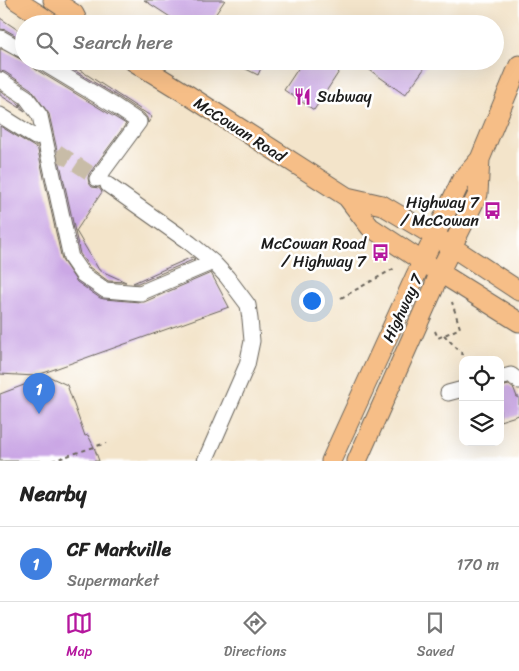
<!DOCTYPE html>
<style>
body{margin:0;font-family:Sriracha,sans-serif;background:#f6f6f6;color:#222}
.controls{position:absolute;right:15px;bottom:15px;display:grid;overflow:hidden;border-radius:10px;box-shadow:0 5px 20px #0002}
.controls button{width:45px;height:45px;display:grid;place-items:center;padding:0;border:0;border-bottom:1px solid #e0e0e0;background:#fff;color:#222;font:25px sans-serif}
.you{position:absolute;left:311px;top:300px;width:18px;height:18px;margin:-12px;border:4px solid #fff;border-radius:50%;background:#1a73e8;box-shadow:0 0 0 8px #1a73e833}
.badge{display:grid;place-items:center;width:32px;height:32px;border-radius:50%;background:#b5179e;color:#fff;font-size:16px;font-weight:700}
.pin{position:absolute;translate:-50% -41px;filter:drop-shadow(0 1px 2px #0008)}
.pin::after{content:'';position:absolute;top:26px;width:18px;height:15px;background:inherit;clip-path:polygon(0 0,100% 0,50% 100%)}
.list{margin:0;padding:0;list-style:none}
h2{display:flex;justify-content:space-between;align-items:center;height:65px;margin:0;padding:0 20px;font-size:21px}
h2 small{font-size:16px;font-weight:400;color:#767676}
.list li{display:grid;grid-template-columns:32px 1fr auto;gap:15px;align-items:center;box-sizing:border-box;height:75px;padding:0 20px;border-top:1px solid #e0e0e0}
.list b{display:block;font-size:19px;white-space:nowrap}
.list p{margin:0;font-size:16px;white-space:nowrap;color:#767676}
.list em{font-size:16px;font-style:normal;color:#767676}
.icon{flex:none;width:28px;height:28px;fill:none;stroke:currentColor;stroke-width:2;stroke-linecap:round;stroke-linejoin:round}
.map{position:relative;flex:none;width:519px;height:461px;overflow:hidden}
.search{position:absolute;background:#fff;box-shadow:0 5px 20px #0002;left:15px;right:15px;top:15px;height:55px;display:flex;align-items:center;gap:12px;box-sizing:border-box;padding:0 18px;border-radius:28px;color:#767676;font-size:19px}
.sheet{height:140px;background:#fff}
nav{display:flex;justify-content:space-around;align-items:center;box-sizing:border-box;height:70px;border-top:1px solid #e0e0e0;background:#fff;font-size:14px;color:#767676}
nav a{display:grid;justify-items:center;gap:2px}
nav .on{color:#b5179e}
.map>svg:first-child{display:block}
.building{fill:#cba7e5}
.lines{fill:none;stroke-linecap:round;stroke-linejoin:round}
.minor-tunnel{stroke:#c8bca7;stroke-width:15;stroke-dasharray:15 8;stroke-linecap:butt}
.minor-casing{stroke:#676259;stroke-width:17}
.major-casing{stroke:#676259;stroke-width:21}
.path{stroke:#676259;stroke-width:2;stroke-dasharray:4 4;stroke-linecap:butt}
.minor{stroke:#fff;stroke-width:15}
.major{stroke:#f6be87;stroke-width:19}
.labels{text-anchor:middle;stroke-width:5;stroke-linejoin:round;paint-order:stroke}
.poi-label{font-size:16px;fill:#1c1c1c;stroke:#fff;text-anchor:end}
.street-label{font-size:16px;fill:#1c1c1c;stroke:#fff}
</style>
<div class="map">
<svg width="519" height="461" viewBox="0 0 519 461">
<rect width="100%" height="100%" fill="#fff"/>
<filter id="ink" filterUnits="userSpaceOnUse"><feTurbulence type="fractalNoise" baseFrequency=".02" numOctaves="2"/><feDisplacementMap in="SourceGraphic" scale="10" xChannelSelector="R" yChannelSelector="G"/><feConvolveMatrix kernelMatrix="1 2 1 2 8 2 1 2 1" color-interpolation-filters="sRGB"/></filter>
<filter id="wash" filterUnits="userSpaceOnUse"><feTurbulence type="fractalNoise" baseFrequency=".0096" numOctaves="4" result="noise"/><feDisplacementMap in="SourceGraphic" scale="20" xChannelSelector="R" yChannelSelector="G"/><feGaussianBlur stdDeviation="1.12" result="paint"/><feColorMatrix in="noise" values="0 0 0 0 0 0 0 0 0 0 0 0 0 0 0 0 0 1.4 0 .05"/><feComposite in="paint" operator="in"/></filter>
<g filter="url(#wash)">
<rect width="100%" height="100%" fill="#f3e4ca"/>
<g id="blocks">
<path class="building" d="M144,0H225L209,24H181Z
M0,18L24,34V40L6,30L0,29Z
M0,49H2L24,61H31L32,66L35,69L126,124L89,174L88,178L89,183L92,187L99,188L102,192L76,231L99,270L126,282L108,281L89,267L80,254L49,114L31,89L5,72L0,71Z
M59,61H66L152,117L148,123L147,118L144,114L120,98Z
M230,61H264L258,75Z
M303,61H346L314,110L284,90Z
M357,61H422L427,65L405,95Z
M0,91L19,104L25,111L0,95Z
M0,126L36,148V146H37L62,260L77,282L100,298L104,299L140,302H144L211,273L229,307L35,376L0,374Z
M192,257L195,259L138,283H133Z
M48,376L67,385L85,436L88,435L94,447L99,461H0V394Z
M509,385L514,389L517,397H519V415L500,421V387Z"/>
</g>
</g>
<g filter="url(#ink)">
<use href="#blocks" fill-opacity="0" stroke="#676259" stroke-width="1"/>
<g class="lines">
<path class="minor-tunnel" d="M38,139L108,185"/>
<defs>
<path id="minor" d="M0,40L1,38L24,51
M40,61L115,106L139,122L97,179
M0,80L26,97L40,116L71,258L82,274L105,290L140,293L213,262
M0,115L35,137
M108,185L190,243L213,262L227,277L248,305L250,319L252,341L247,365L205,461
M500,378L511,375L519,381
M448,393L463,389"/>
<path id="major" d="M16,0L53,24
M53,0L74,14L79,24
M133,61L185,93L347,197L370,227L423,262L519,322
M347,197L382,205L446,243L519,291
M331,461L415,277L461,181L480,159L519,65
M357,461L433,290L439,273L478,194L480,159"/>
</defs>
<use href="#minor" class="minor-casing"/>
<use href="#major" class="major-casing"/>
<path class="path" d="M341,298L395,268
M435,331L438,338L460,328L452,302
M444,335L468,360
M52,461L106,443"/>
<use href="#minor" class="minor"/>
<use href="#major" class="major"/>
</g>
</g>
<defs>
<symbol id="restaurant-bare" viewBox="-9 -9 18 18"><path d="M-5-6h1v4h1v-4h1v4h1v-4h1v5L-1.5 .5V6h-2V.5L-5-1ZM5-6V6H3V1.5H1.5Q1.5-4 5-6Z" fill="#b5179e" stroke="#fff" stroke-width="2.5" paint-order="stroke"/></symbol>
<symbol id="bus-bare" viewBox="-9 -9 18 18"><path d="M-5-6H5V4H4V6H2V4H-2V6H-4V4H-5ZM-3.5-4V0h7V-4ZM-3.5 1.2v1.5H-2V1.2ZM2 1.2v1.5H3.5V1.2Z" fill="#b5179e" stroke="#fff" stroke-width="2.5" paint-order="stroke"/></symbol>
</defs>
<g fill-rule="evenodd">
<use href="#restaurant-bare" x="290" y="84" width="25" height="25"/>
<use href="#bus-bare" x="480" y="198" width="25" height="25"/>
<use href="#bus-bare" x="368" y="240" width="25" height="25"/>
</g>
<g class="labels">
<g class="poi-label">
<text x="317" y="102" text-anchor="start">Subway</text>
<text x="479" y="208">Highway 7<tspan x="479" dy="18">/ McCowan</tspan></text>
<text x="366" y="249">McCowan Road<tspan x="366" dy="18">/ Highway 7</tspan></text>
</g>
<g class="street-label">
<text transform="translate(240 129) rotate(33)" y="6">McCowan Road</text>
<text transform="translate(402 308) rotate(-65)" y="6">Highway 7</text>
</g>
</g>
</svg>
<div class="controls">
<button><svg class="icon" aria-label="locate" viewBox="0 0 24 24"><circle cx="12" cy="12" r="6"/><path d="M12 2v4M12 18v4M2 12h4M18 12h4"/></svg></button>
<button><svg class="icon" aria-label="layers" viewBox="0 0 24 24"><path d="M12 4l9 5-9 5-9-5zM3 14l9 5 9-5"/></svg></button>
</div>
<div class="you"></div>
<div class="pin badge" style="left:39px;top:414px;background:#3f7fe0">1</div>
<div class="search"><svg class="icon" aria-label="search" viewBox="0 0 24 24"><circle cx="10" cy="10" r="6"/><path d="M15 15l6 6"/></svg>Search here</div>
</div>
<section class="sheet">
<h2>Nearby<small></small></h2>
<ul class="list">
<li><span class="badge" style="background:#3f7fe0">1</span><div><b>CF Markville</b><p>Supermarket</p></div><em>170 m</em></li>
</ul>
</section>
<nav>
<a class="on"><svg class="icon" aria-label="map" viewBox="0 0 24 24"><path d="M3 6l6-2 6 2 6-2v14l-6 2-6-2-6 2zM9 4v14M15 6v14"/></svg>Map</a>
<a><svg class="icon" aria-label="directions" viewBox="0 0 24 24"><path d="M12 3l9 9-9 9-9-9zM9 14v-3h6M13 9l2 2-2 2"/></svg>Directions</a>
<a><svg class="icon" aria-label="saved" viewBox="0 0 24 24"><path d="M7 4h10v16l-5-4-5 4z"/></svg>Saved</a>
</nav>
